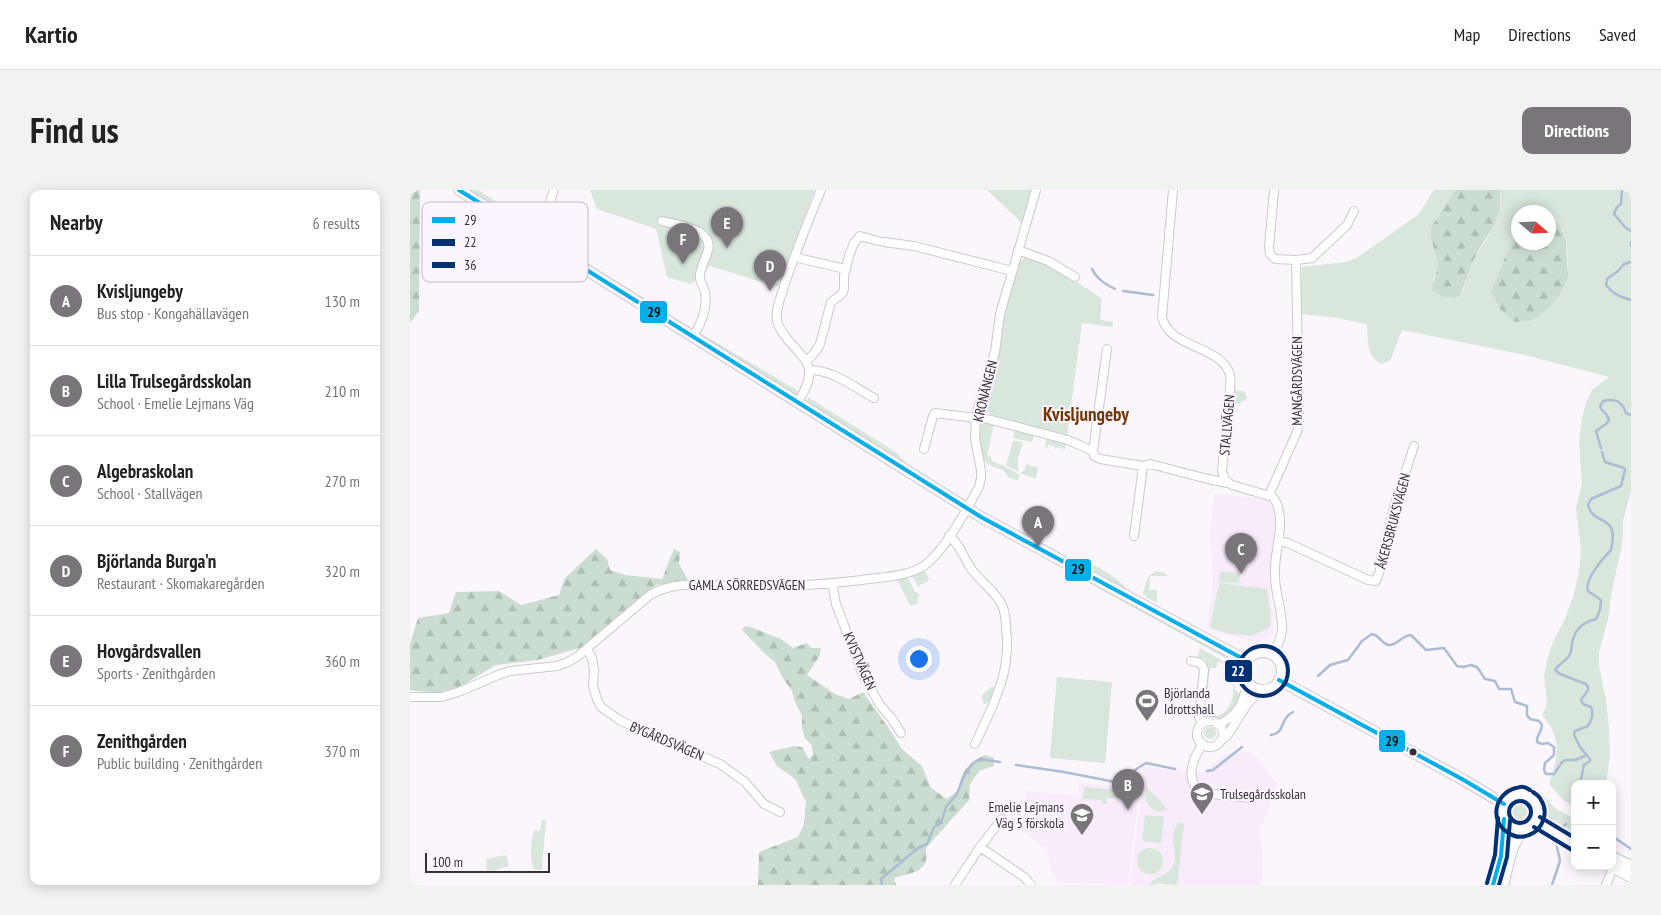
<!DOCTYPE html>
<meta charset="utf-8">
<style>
body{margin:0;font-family:"PT Sans Narrow",sans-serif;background:#f2f2f2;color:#222}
.controls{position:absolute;right:15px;bottom:15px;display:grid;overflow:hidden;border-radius:10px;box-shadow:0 2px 12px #0003}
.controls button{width:45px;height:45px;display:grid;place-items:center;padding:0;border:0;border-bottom:1px solid #e0e0e0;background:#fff;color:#222;font:25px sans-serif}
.compass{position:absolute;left:1101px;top:15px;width:45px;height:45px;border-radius:50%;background:#fff;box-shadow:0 2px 12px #0003;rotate:109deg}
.scale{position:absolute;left:15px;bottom:12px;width:125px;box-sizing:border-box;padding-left:5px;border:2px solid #353036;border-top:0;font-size:14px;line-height:18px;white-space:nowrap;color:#353036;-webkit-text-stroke:4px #fcf4fe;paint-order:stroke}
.you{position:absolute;left:508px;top:468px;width:18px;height:18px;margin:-12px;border:4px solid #fff;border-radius:50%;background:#1a73e8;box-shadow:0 0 0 8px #1a73e833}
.badge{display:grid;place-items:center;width:32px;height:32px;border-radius:50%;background:#7a757b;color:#fff;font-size:16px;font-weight:700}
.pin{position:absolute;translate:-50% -41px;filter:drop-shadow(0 1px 2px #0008)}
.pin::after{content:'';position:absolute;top:26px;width:18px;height:15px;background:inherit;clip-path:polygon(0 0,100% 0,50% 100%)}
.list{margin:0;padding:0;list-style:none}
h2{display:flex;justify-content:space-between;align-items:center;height:65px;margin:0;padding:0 20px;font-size:21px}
h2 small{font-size:16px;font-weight:400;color:#767676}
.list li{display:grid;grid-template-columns:32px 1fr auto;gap:15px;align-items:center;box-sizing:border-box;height:90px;padding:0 20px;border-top:1px solid #e0e0e0}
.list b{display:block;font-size:19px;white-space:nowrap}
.list p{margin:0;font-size:16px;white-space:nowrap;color:#767676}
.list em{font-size:16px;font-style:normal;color:#767676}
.map{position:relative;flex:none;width:1221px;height:695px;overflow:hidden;border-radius:10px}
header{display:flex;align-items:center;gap:30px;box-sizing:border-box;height:70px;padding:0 25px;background:#fff;border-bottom:1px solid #e0e0e0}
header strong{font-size:24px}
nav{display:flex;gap:28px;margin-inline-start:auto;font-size:18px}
.intro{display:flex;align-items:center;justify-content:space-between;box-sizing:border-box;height:120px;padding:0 30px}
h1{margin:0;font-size:35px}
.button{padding:12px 22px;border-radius:10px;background:#7a757b;color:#fff;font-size:18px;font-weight:700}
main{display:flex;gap:30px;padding:0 30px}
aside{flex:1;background:#fff;border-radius:10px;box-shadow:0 2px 12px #0003}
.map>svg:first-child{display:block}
.built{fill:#f8ecfb}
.green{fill:#d8e6dc;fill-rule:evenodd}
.forest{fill:url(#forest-firs)}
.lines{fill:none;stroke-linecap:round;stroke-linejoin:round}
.stream{stroke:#acbcd4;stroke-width:2.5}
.minor-casing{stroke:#cdc8ce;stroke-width:10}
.tertiary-casing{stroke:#cdc8ce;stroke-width:12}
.minor{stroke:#fefeff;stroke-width:8}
.tertiary{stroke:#fefeff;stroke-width:10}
.bus-1-casing{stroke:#fcf4fe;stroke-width:8}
.bus-2-casing{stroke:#fcf4fe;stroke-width:8}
.bus-3-casing{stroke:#fcf4fe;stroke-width:8}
.bus-1{stroke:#03afe8;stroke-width:4}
.bus-2{stroke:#003273;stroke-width:4}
.bus-3{stroke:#003273;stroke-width:4}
.bus-dot{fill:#353036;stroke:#fcf4fe;stroke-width:2}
.labels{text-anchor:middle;stroke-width:4;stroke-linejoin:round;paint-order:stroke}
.street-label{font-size:14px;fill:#353036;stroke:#fcf4fe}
.poi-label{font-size:14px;fill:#353036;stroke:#fcf4fe;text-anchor:start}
.district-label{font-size:19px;font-weight:bold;fill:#703800;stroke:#fcf4fe}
.key{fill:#fcf4fe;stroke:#c0b9c2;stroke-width:1}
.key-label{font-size:14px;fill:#353036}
.line-badge{stroke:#fcf4fe;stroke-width:2}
.badge-label{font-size:14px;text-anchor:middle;font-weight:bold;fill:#fff}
.pale-badge-label{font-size:14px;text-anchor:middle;font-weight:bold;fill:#111}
</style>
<header>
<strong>Kartio</strong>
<nav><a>Map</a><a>Directions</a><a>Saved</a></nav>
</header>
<div class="intro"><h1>Find us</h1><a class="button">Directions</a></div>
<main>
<aside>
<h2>Nearby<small>6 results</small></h2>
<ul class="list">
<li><span class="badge">A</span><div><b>Kvisljungeby</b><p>Bus stop · Kongahällavägen</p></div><em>130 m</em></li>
<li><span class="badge">B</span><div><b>Lilla Trulsegårdsskolan</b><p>School · Emelie Lejmans Väg</p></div><em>210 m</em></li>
<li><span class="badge">C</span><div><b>Algebraskolan</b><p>School · Stallvägen</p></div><em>270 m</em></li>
<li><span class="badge">D</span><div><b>Björlanda Burga'n</b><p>Restaurant · Skomakaregården</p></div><em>320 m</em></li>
<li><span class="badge">E</span><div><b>Hovgårdsvallen</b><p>Sports · Zenithgården</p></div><em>360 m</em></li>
<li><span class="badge">F</span><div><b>Zenithgården</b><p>Public building · Zenithgården</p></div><em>370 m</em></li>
</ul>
</aside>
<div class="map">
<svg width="1221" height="695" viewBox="0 0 1221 695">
<defs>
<pattern id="forest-firs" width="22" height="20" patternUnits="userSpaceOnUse" patternTransform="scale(1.25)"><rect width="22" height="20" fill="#cbddd0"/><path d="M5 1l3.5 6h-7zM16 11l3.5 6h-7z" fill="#afbeb3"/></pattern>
</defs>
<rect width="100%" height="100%" fill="#fbf6fc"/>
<path class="built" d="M804,304L851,308L860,312L866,324L861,375L860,398L864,431L863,445L858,449L845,452L797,439L803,392L800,343Z
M841,561L868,595L850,640L853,675L851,695H720L734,577L792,583L815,564Z
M669,593L730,598L718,695L649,693L641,680L637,661L615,642V601L668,606Z"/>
<path class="green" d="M58,0H68L98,19L95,21Z
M180,0H405L368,97L300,76L281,94L257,87L246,39L187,19Z
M577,0H624L614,35Z
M1024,0H1045L1021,37L1020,45L1028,73L1023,90L1027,105L1037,108H1047L1053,100L1064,68L1078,47L1091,12L1090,0H1221V301L1213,331V349L1202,401L1198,429L1189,462V476L1196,510L1199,539L1200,565L1196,594H1165V617L1153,610L1139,594C1148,566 1153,549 1132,525L1136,517L1137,511L1134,486L1137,470L1143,452L1154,431L1163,407L1169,382L1171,359L1166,319L1172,294L1169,251L1172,228L1176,212L1182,200L1199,187L1115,165L992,140L980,171L971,174C956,165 958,150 957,134L921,127L889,124L892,77L936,72L948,67L1009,24ZM1126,17C1135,22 1144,26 1150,35C1159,49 1158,70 1158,86L1081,100L1108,37V22H1117L1118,20Z
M147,54L280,137L281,138L275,137L147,55Z
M615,67C643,71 669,94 692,109L690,130L703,132V137L672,133L657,246L584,227L573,218L593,125L606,75Z
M292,144L390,202L386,204L381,203L293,148Z
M822,200L834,201L837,207L835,211H831V214L824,213L821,211Z
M398,207L487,263L497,274L400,214L398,212Z
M573,231L584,234L577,265L581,267L582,271L596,277L610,285L607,291L598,287L593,280C587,278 580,276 575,271C569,264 568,244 568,235Z
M605,239L624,244L622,252L603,248Z
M637,247L656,253L655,260L649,257L645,259V256L638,255L637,258L635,257Z
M603,251L613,252C611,262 605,271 609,282L596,275Z
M619,274V276L628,277L626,289L610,283L615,280L616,275Z
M668,367C680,373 711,388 717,400L667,371Z
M515,381L519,389L517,392L508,396L502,386Z
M661,381L799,455L818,468L817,469L661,383Z
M745,382H753L758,386H740L739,400H747V413L736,407L733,403C736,394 736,386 745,382Z
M810,382L830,383L829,393L809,392Z
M497,386L505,402H507L510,405L507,409L508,414L500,416L487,389Z
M809,393L857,399L861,425L860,437L842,446L816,443L800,437Z
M790,458C811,471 825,472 825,500L831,505C828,521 807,539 793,524L794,518L795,517H796V524C801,525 807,527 812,524C825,516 827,489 818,477C815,474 812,473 808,472L806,478H800L797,507L804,509L794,508L797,474L795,469L788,467Z
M647,487L702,492L695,573L640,568Z
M582,496L585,499L578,513L574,514L571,506Z
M794 543a6 6 0 1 1 12 0a6 6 0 1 1-12 0Z
M674,597L715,601L713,609L697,608L696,614H692V610L672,609Z
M737,597L758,620C742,625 732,612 737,597Z
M1121,599L1130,602L1144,617L1165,630V648L1147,638L1139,631L1131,610Z
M1099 622a12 12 0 1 1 24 0a12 12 0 1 1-24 0Z
M735,625L754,627L751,653L732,651Z
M132,630H136L132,678L131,680L124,679C119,666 121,654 124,640L130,641Z
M768,632L774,634L767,695L747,693L746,695H739C746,686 759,686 763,675C770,660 756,653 768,632Z
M727 671a13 13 0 1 1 26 0a13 13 0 1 1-26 0Z
M96,665L99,676L86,680L77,681L76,669Z"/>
<path class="forest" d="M0,0H10L9,121L0,133Z
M1045,0H1090C1093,32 1077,43 1064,69C1058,82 1056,96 1047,108C1035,108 1029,108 1022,99L1028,73L1020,45L1021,37Z
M1139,24L1150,35L1156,50L1158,86L1151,103L1137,120L1120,131L1105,132L1090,119L1081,100L1108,37V52H1138Z
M186,359L197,369L200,380L215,385L252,389L264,359L270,362L269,374L278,390L246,395L173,457L128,470L86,475L51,496L28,503L0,500V454L8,428L39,423L46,402L89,401L111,415L149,405L155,388Z
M338,436L371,449L383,458L397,453L401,458H411L410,465L397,485L425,504L439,509L453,502L478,537L492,559L512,576L521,598L537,609L548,600C552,580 557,574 575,565L584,568V576L569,581L560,594L559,610L516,658C516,662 517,668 516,671C511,684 495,684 484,688L486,695H348L349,662L388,647L394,634L396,611L385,589L367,576L359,562L384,556L392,557L399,569L403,565L402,556L395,548L392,538V526L385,512L382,501L372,487L365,472L354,463L332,440L334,437Z"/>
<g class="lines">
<path class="stream" d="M1212,0L1211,14L1207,17L1204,24L1215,37L1221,41
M1221,52V56
M1221,72L1214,74L1208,81L1197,89L1196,95C1203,104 1210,107 1221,110
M682,79C687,89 695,94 705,99
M713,101L743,105
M1191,258L1186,241L1196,234L1199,230C1198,223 1192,222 1190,217L1193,211C1205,208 1212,211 1216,223L1221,225
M908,486L920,475L938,470L952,451L962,444C971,446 971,454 979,455C987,456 992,445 1001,445L1016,460L1034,458L1047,476L1053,477L1061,475L1067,477L1075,489L1085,491L1089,499H1101L1105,512L1117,516V525L1120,529L1129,531L1132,535C1132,542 1126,545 1127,552L1132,554L1138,553L1144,557V565L1135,573L1134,580L1136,584H1144L1152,572L1156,570H1165L1177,565
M861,545C876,543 869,529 883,522
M606,575L654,582L705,592L711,591
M725,580L736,573L765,579
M797,581L803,580L832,557
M1170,594L1174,575L1180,571V569L1170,557L1164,545L1165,541L1178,536C1181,531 1184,523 1181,517L1173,514L1171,510L1178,500V497L1176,494L1150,484L1145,480C1148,474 1155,472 1159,466C1162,462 1161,459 1162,454C1164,440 1173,432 1186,429L1190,420L1191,410L1178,401C1174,390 1193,368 1201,360C1210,322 1184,338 1178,315L1181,309L1211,296L1215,280L1214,278L1195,272L1192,262
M1164,614L1165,611
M1151,639L1156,634
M1202,646L1221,659
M472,695L471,689L508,658L517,654L524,637L531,633L536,617L547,604L553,588L562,574L570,569L590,572
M1142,695L1150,671L1146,652"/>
<defs>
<path id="minor" d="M763,0L752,127C759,159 812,155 820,185C821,192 820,201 819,208C818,232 814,257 812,281L815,290L822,295L863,307C879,330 863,360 865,386C865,404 873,422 872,440C871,449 867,457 863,465
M252,31C263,34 287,37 295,47C306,58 288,75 290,88C290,92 294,97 295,102C298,117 291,134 283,147
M127,49L144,0
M474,52L504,56L602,81
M608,60L638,71L665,87
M384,67L435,79
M886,70L902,68L937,35L944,21
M397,171L406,161L410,154L421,112L432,104L434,99V86L439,66L444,53L450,46L468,51
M400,180C423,180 444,197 464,208
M388,212C407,181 401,175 378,150C374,144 368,138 367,130C365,118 372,105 375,93C386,62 398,31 411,0
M566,226L658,250L683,261L684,266L690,269L733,276L740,274L794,288L817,293
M514,259L523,226L525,223L566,228
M683,261L697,159
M859,305L887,242L889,233L886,70L865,69L860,64L859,57L864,0
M539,346C550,354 554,369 562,380C572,393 585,401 592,415C595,422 596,430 596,438C602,482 583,515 565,554
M724,346L733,276
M868,351L878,353L958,390L966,391L970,380L984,317L1004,256
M422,393L426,414L453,485L470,515L482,529L491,543
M177,459L182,468L184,480L183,496L187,509L191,517L211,531L310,574L335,592L354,614L370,622
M781,471C788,472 792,472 794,480L789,527L793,533
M0,507H32L51,501L88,485L100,481L147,476L158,472L168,466L240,405C265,390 294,395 322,396C366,398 409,395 452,390C472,387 498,387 515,375C535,360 557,319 569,297L571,288V280L565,249L566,226L585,162L590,124L626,0
M787 544a13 13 0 1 1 26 0a13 13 0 1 1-26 0Z
M808,535C831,523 831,515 838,493
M810,551L817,546L836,516L851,499
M793,554C782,568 774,594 793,603L840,608
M570,657L592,629
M545,695L570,657L614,687L621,695
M1196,695L1203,678"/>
<path id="tertiary" d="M49,0L571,327L837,471
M834 481a19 19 0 1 1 38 0a19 19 0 1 1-38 0Z
M869,490L1052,589L1094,614
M1093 622a18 18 0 1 1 36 0a18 18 0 1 1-36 0Z
M1127,632L1165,655
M1202,667L1221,676
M1200,676L1221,687
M1083,695L1091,666L1094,629
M1093,695C1099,676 1099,654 1115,640"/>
</defs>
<use href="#minor" class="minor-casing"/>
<use href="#tertiary" class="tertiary-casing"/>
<use href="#minor" class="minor"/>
<use href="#tertiary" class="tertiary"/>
<defs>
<path id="bus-1" d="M49,0L571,327L837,471
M869,490L1052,589L1094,614
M1083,695L1091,666L1094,629"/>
<path id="bus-2" d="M828 481a25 25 0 1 1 50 0a25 25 0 1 1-50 0Z
M1120,600C1118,599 1116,597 1113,597C1111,596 1108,598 1106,598C1085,603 1079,630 1097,642C1104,647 1112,648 1119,645C1133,640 1139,622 1131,610C1130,607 1126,604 1123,602
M1124,637L1162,660
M1089,695L1097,667L1100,630"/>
<path id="bus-3" d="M1099 622a11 11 0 1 1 22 0a11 11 0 1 1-22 0Z
M1130,627L1165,648
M1077,693L1085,665L1088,628"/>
</defs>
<use href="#bus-1" class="bus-1-casing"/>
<use href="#bus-2" class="bus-2-casing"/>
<use href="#bus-3" class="bus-3-casing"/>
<use href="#bus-1" class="bus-1"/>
<use href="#bus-2" class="bus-2"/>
<use href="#bus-3" class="bus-3"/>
</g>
<defs>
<symbol id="stadium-pin" viewBox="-11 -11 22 30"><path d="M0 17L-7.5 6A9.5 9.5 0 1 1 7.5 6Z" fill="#7a757b" stroke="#fcf4fe"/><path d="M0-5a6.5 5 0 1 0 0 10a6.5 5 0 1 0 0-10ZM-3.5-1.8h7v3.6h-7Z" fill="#fff"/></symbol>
<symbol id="school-pin" viewBox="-11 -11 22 30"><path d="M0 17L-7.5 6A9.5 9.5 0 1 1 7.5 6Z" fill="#7a757b" stroke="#fcf4fe"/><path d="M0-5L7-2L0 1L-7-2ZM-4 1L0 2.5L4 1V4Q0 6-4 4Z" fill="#fff"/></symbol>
</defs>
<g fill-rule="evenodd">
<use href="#stadium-pin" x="723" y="497" width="28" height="38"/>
<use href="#school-pin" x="778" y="590" width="28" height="38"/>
<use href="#school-pin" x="658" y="611" width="28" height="38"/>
</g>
<circle class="bus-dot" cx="1003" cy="562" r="4.5"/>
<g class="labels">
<g class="street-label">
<text transform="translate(887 191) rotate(-90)" y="5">MANGÅRDSVÄGEN</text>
<text transform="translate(575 201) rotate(-76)" y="5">KRONÄNGEN</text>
<text transform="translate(817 235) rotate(-85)" y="5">STALLVÄGEN</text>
<text transform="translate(983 331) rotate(-75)" y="5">ÅKERSBRUKSVÄGEN</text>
<text x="337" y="400">GAMLA SÖRREDSVÄGEN</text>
<text transform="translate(450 471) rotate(66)" y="5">KVISTVÄGEN</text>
<text transform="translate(257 551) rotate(23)" y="5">BYGÅRDSVÄGEN</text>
</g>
<g class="poi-label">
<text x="754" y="508">Björlanda<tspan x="754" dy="16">Idrottshall</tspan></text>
<text x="810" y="609">Trulsegårdsskolan</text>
<text x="654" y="622" text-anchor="end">Emelie Lejmans<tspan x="654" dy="16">Väg 5 förskola</tspan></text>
</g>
<g class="district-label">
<text x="676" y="231">Kvisljungeby</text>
</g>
</g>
<rect x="12" y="12" width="166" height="80" rx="8" class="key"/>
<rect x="22" y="27" width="23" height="6" fill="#03afe8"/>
<rect x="22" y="49" width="23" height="7" fill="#003273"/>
<rect x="22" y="72" width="23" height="6" fill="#003273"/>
<g class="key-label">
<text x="54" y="35">29</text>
<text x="54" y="57">22</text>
<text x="54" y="80">36</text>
</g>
<g class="line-badge">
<rect x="229" y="110" width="29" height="24" rx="5" fill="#03afe8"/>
<rect x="654" y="368" width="28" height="24" rx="5" fill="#03afe8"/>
<rect x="814" y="469" width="29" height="24" rx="5" fill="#003273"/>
<rect x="968" y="539" width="28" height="24" rx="5" fill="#03afe8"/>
</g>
<g class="badge-label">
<text x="828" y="486">22</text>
</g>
<g class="pale-badge-label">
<text x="244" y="127">29</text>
<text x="668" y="384">29</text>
<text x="982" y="556">29</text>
</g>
</svg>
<div class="controls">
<button>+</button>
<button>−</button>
</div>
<svg class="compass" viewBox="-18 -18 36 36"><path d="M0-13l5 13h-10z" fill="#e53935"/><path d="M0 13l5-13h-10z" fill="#767676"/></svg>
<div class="scale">100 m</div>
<div class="you"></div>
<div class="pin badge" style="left:628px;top:357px">A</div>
<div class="pin badge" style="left:718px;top:620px">B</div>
<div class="pin badge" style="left:831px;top:384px">C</div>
<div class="pin badge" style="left:360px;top:101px">D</div>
<div class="pin badge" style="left:317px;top:58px">E</div>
<div class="pin badge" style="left:273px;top:74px">F</div>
</div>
</main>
